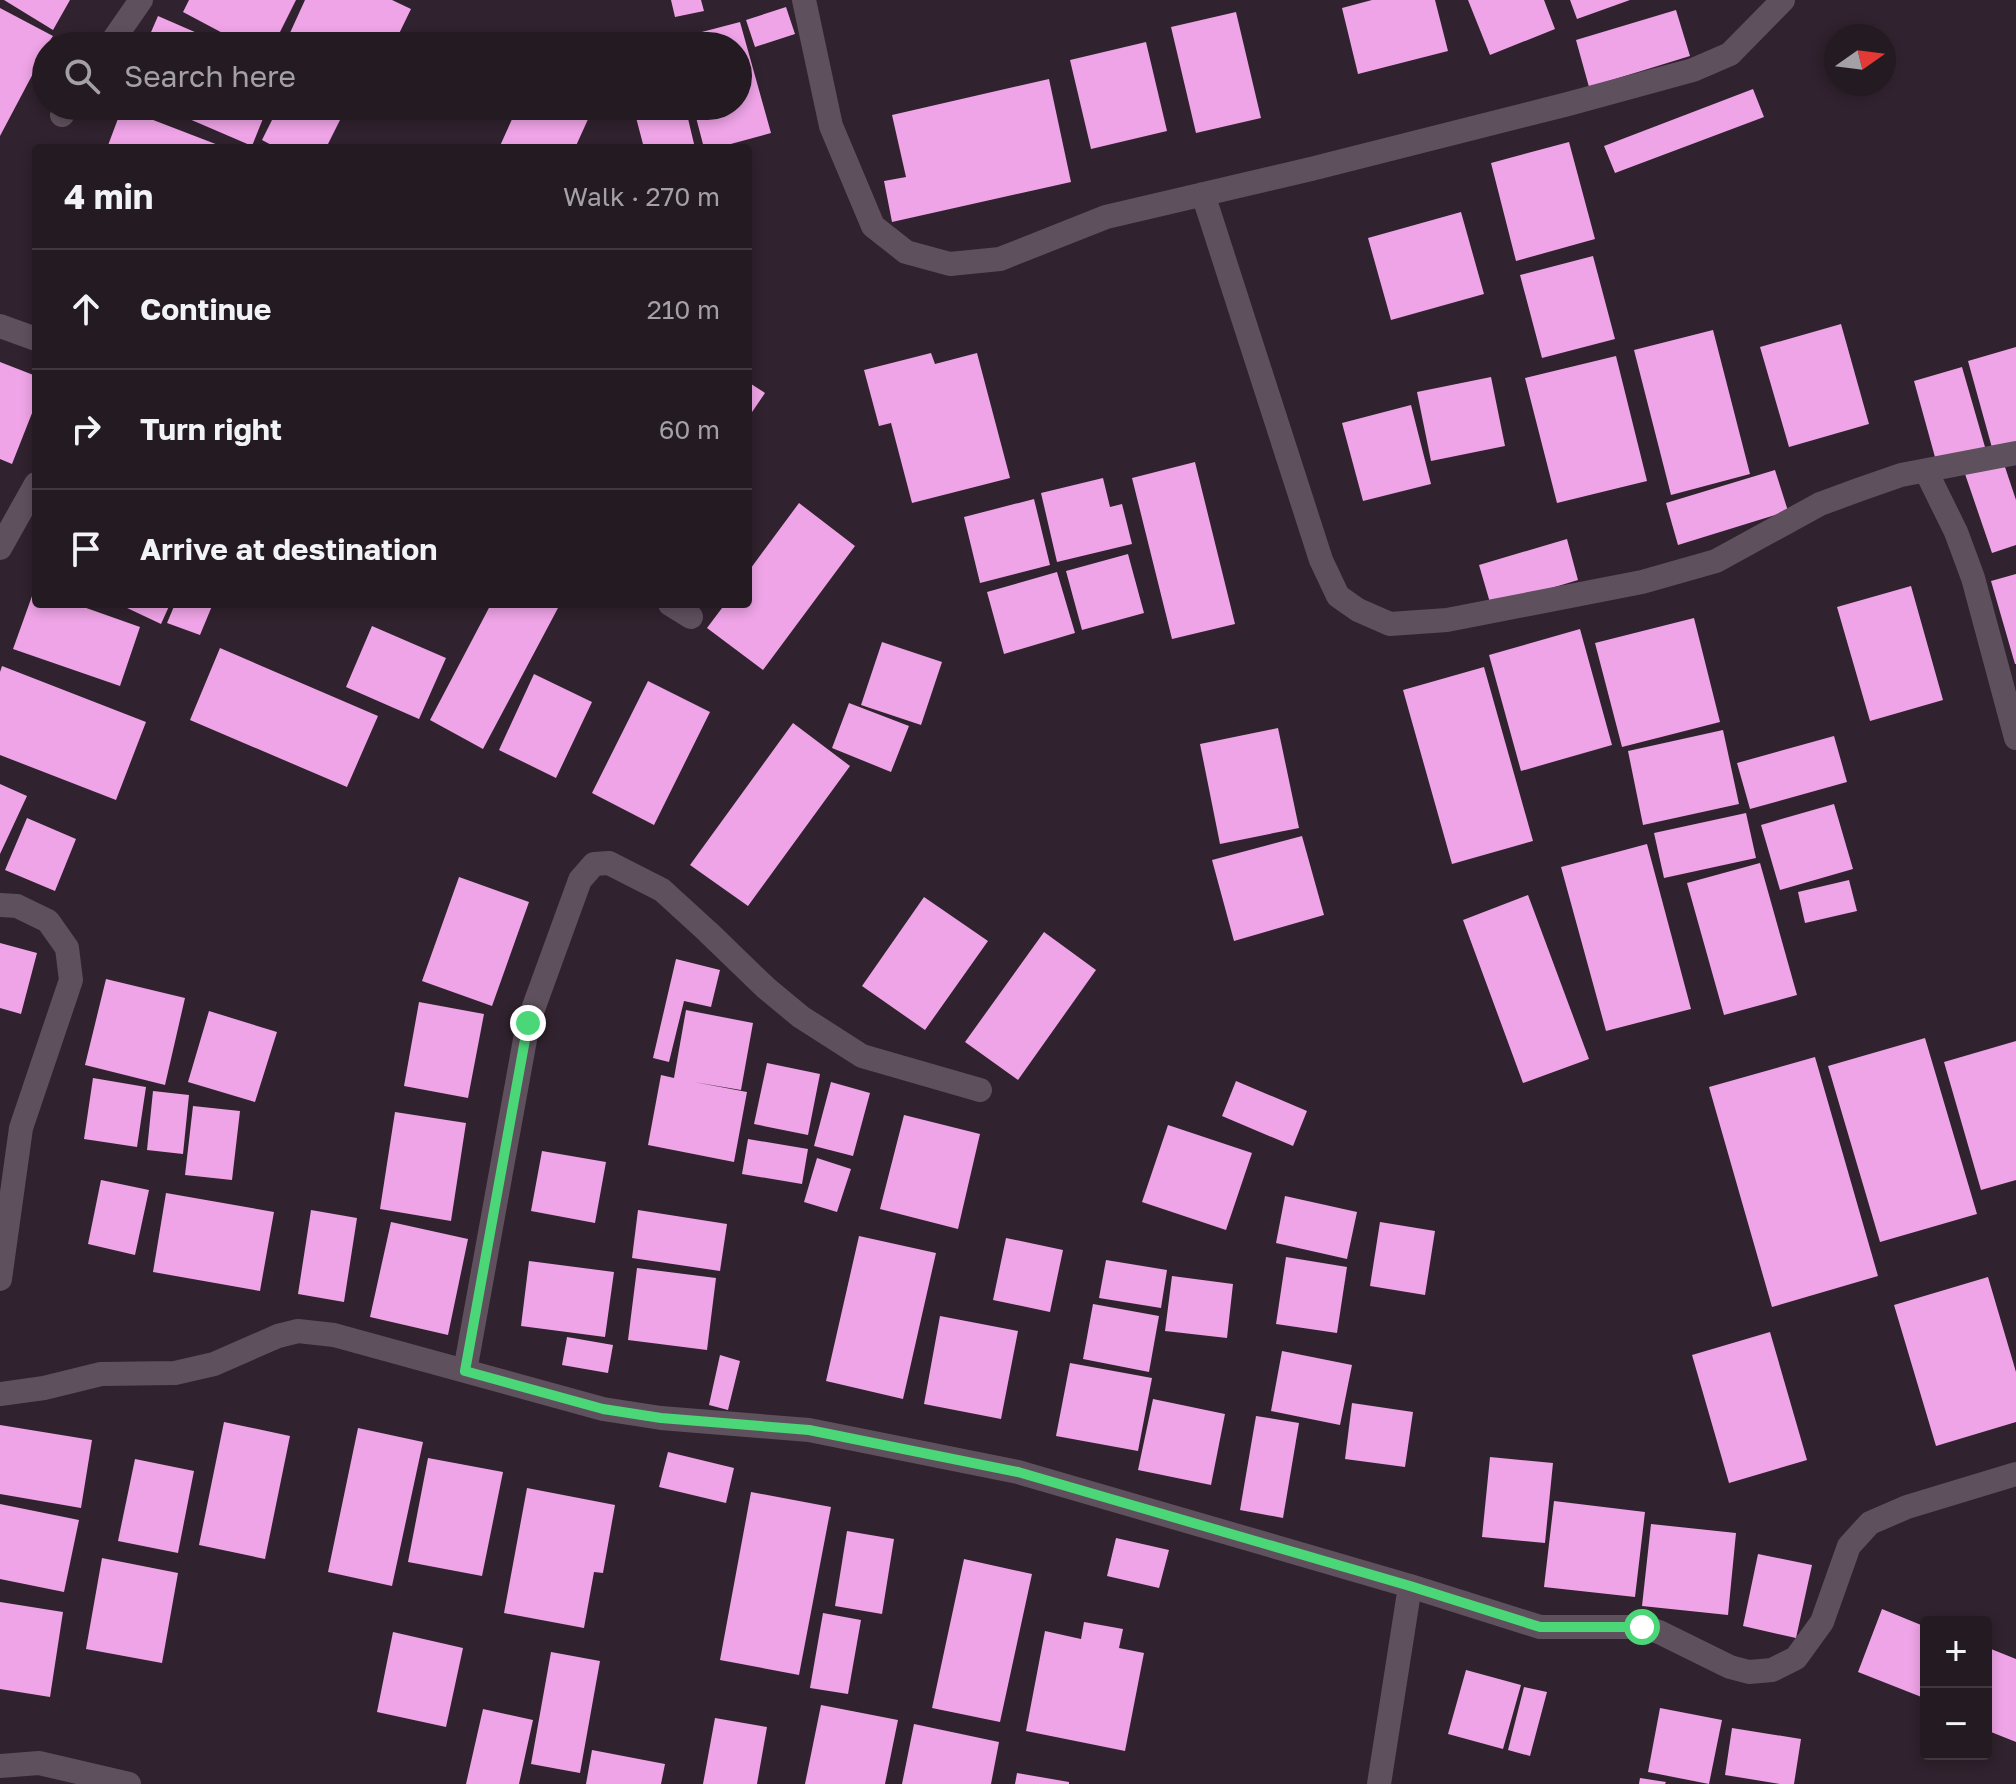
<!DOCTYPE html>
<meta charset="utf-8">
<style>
body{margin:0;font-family:"Golos Text",sans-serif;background:#30272f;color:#f1f3f6}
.controls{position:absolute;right:24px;bottom:24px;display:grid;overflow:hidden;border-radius:8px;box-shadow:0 4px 12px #0003}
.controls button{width:72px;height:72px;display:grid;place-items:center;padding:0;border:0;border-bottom:2px solid #413840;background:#241a22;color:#f1f3f6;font:40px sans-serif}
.compass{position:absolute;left:1824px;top:24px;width:72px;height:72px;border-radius:50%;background:#241a22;box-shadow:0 4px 12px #0003;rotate:76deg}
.stop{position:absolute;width:24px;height:24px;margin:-18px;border:6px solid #4bd677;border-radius:50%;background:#fff}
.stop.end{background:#4bd677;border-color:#fff;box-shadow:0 2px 8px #0008}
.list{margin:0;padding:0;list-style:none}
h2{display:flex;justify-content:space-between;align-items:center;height:104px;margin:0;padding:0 32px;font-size:34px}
h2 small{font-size:26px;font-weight:400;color:#a3a1a5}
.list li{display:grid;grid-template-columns:52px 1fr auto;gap:24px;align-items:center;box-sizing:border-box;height:120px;padding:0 32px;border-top:2px solid #413840}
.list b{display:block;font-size:30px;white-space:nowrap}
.list em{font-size:26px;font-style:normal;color:#a3a1a5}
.icon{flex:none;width:44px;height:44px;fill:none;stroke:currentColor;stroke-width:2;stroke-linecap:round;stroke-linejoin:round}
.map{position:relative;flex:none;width:2016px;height:1784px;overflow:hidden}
.search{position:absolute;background:#241a22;box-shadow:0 4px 12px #0003;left:32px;top:32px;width:720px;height:88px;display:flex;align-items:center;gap:20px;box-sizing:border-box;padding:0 28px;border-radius:44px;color:#a3a1a5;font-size:30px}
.panel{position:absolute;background:#241a22;box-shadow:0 4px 12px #0003;left:32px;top:144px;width:720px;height:464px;border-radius:8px}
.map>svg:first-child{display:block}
.building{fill:#efa4e7}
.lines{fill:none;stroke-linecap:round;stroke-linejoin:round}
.minor{stroke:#5f505d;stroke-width:24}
.route{stroke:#4bd677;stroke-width:10}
</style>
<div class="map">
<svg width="2016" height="1784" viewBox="0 0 2016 1784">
<rect width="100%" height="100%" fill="#30222e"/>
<path class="building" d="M4,0H70L53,30Z
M189,0H296L273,46H247L183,12Z
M305,0H392L411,9L393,46H284Z
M671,0H701L704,11L675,17Z
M1372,0H1435L1448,51L1358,74L1342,8Z
M1468,0H1544L1555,29L1490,55Z
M1570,0H1630L1577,19Z
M786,7L795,34L755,47L746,20Z
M0,8L53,36L46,46V49L0,136Z
M1676,10L1690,56L1589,87L1576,40Z
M1236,12L1261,118L1196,133L1171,27Z
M158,16L227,46H145Z
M740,22L771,133L716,148H704L693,106H738V46H677L675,39Z
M667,36L669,46H633L632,45Z
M1146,42L1167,131L1091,149L1070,60Z
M1049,79L1071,182L892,222L884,181L906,177L892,115Z
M1753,89L1764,117L1615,173L1604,146Z
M159,106H268L252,146Z
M279,106H347L326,148H277L262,140Z
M518,106H594L575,148H499Z
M633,106H685L695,148H644Z
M122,108L226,148H107Z
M1569,142L1595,239L1516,261L1491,163Z
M1461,212L1484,294L1391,320L1368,238Z
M1593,256L1615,339L1542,358L1520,275Z
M1841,324L1869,424L1789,447L1760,347Z
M1713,330L1750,474L1671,495L1634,350Z
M2016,347V449L1994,455L1968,361Z
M931,353L935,364L977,353L1010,478L912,503L891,423L879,426L864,370Z
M1616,356L1647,481L1557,503L1525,378Z
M0,362L36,376V403L12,464L0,459Z
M1962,367L1987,454L1938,468L1914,381Z
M1491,377L1505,446L1431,461L1417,392Z
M748,382L765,393L748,418Z
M1411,405L1431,484L1363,501L1342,423Z
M2002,458L2016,500V545L1992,553L1964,471Z
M1195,462L1235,624L1172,639L1132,478Z
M1775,470L1788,511L1678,545L1666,503Z
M1103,478L1110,507L1122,504L1132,544L1057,562L1041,493Z
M1034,499L1050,565L980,583L964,517Z
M799,503L855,546L763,670L707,628L725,604H748V572Z
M1567,539L1578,580L1491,606L1479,565Z
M1128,554L1144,613L1082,630L1066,571Z
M1057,572L1075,633L1004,654L987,592Z
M2016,574V664H2015L1991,581Z
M36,585V604H75L140,627L120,686L13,649Z
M1911,586L1943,700L1870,721L1837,607Z
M126,604H170L161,624L125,607Z
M175,604H206L212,606L200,635L167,623Z
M491,604H550L558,608L483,749L430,720Z
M1694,618L1720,722L1622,747L1595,643Z
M372,626L446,658L419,719L346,687Z
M1580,629L1612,745L1521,771L1489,655Z
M882,642L942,662L921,725L861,705Z
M220,648L378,716L347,787L190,720Z
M2,666L146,722L116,800L0,755V672Z
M1484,667L1533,841L1452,864L1403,690Z
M534,674L592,702L556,778L499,750Z
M648,681L710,712L654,825L592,793Z
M849,703L909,726L891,772L832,748Z
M793,723L850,766L748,906L690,865Z
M1278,728L1299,828L1220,844L1200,744Z
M1723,730L1739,804L1643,825L1628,751Z
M1834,736L1847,782L1750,809L1737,763Z
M0,784L27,796L0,854Z
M1834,804L1853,869L1780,890L1761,825Z
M1746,813L1756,858L1664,878L1654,833Z
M27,818L76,839L55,891L5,870Z
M1302,836L1324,915L1234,941L1212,860Z
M1647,844L1691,1009L1606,1031L1561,867Z
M1760,863L1797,995L1724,1015L1687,883Z
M459,877L529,902L492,1006L422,981Z
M1849,880L1857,911L1805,923L1798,892Z
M1528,895L1589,1059L1523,1083L1463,920Z
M924,897L988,941L925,1030L862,986Z
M1044,932L1096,970L1018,1080L965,1042Z
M0,943L37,953L21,1014L0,1008Z
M676,959L720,970L711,1007L684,1001L669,1062L653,1058Z
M106,979L185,998L165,1085L85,1065Z
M419,1002L484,1014L468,1098L404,1086Z
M686,1010L753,1023L741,1090L694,1082L747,1092L734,1162L648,1145L661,1075L674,1078Z
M209,1011L277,1032L255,1102L188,1082Z
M1925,1038L1977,1214L1880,1242L1828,1066Z
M2016,1041V1180L1981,1190L1944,1062Z
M1815,1057L1878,1276L1772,1307L1709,1087Z
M767,1063L820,1074L808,1135L754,1124Z
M93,1078L146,1087L137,1147L84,1139Z
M1236,1081L1307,1111L1293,1146L1222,1116Z
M831,1082L870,1093L853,1156L814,1146Z
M153,1091L189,1095L183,1154L147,1150Z
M193,1106L240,1111L232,1180L185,1175Z
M395,1112L466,1123L451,1221L380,1209Z
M904,1115L980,1134L958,1229L880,1209Z
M1168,1125L1252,1153L1226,1230L1142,1202Z
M748,1139L808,1149L802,1184L742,1174Z
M542,1151L606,1162L595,1223L531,1211Z
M817,1158L851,1169L837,1212L804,1202Z
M101,1180L149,1190L135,1255L88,1244Z
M166,1193L274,1212L260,1291L153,1272Z
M1285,1196L1357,1212L1347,1259L1276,1243Z
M311,1210L357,1218L344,1302L298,1294Z
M638,1210L727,1224L720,1271L632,1258Z
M391,1222L468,1239L448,1335L370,1317Z
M1380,1222L1435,1231L1425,1295L1370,1286Z
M859,1236L936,1253L903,1399L826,1381Z
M1006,1238L1063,1250L1050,1312L993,1300Z
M1286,1257L1347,1267L1337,1333L1276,1324Z
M1106,1260L1167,1270L1161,1308L1099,1298Z
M529,1261L614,1272L605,1337L521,1326Z
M637,1268L716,1278L707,1350L628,1340Z
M1172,1276L1233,1284L1227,1338L1165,1331Z
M1988,1277L2016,1372V1422L1936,1446L1894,1305Z
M1093,1304L1159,1316L1149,1372L1083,1359Z
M940,1316L1018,1331L1001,1419L924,1404Z
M1770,1332L1807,1460L1729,1483L1692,1355Z
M567,1337L613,1345L608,1373L562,1365Z
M1282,1351L1352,1365L1340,1425L1271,1411Z
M720,1355L740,1361L728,1410L709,1405Z
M1070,1363L1152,1378L1138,1451L1056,1436Z
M1153,1399L1225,1414L1211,1485L1138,1470Z
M1352,1403L1413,1412L1405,1467L1345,1459Z
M1256,1416L1299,1423L1283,1518L1240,1510Z
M224,1422L290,1436L265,1559L199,1545Z
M0,1425L92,1440L81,1508L0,1494Z
M358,1428L423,1442L392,1586L328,1572Z
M668,1452L734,1468L726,1503L659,1487Z
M1490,1457L1553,1463L1545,1543L1482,1537Z
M428,1458L503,1472L482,1576L408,1562Z
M135,1459L194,1471L178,1553L118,1541Z
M527,1488L615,1505L603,1573L594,1572L584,1628L504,1613Z
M751,1492L831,1507L799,1675L720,1660Z
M1554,1501L1645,1512L1635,1597L1544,1587Z
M0,1504L79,1520L64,1592L0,1579Z
M1651,1524L1736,1533L1728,1615L1642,1606Z
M847,1531L894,1539L882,1614L835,1606Z
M1116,1538L1169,1550L1159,1588L1107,1576Z
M1758,1554L1812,1565L1796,1638L1743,1626Z
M102,1558L178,1573L162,1663L86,1649Z
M964,1559L1032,1574L1000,1722L932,1708Z
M0,1602L63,1612L50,1697L0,1689Z
M1882,1609L1926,1627V1693L1924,1698L1858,1672Z
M823,1613L861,1620L848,1694L810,1688Z
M1084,1622L1123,1629L1119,1648L1144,1653L1125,1751L1026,1731L1045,1631L1081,1639Z
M393,1632L463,1648L446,1727L377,1712Z
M1986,1647L2016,1659V1742L1986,1730Z
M551,1652L600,1661L580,1773L531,1764Z
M1466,1670L1521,1685L1503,1749L1448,1734Z
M1524,1687L1547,1692L1530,1756L1508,1750Z
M821,1705L898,1720L885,1784H805Z
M1660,1708L1722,1720L1709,1784L1648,1772Z
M483,1709L533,1720L519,1784H466Z
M715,1718L767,1727L757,1784H703Z
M914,1724L999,1742L991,1784H902Z
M1732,1728L1801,1739L1794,1784H1780L1725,1775Z
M592,1750L665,1764L661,1784H586Z
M1017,1773L1069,1782V1784H1015Z
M1640,1778L1666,1782L1665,1784H1639Z"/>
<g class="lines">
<path class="minor" d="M804,0L831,126L873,226L906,252L950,264L1000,259L1106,217L1311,169L1568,104L1693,70L1730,54L1783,0
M109,46L141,0
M62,115L68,106
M1203,194L1321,560L1338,596L1358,610L1390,624L1447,620L1642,582L1716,561L1820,504L1858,490L1901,475L2016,453
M0,326L36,339
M1926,471L1956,532L1973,578L2016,738
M0,548L36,484
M670,604L691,617
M0,905L17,906L48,921L67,948L71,980L21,1128L0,1279
M465,1371L528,1023L580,880L594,864L609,863L662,890L708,932L766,988L801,1017L862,1056L980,1090
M0,1394L44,1388L101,1374L175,1373L214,1364L278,1336L298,1331L334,1335L603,1409L661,1418L809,1430L1018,1472L1410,1586L1540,1627H1642L1659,1632L1730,1667L1749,1672L1772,1670L1796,1658L1822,1622L1849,1546L1870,1523L1907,1507L2016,1474
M0,1766L39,1763L129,1784
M1379,1784L1410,1586"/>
</g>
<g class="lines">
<path class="route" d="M528,1023L465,1371L603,1409L661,1418L809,1430L1018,1472L1410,1586L1540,1627H1642"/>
</g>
</svg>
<div class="controls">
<button>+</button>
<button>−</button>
</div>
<svg class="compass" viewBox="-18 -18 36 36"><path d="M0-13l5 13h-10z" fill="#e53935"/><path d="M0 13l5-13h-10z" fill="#a3a1a5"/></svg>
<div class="stop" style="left:1642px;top:1627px"></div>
<div class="stop end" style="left:528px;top:1023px"></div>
<div class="search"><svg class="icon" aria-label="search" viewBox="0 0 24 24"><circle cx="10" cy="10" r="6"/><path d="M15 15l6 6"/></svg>Search here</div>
<section class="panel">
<h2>4 min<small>Walk · 270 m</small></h2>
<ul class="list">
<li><svg class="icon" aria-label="ahead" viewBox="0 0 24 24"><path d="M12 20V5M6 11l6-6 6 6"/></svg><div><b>Continue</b></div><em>210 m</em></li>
<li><svg class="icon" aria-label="right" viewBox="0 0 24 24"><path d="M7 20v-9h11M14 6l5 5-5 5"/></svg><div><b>Turn right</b></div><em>60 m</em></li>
<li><svg class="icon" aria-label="arrive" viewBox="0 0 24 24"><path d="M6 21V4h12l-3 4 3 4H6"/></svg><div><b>Arrive at destination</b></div></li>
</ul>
</section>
</div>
